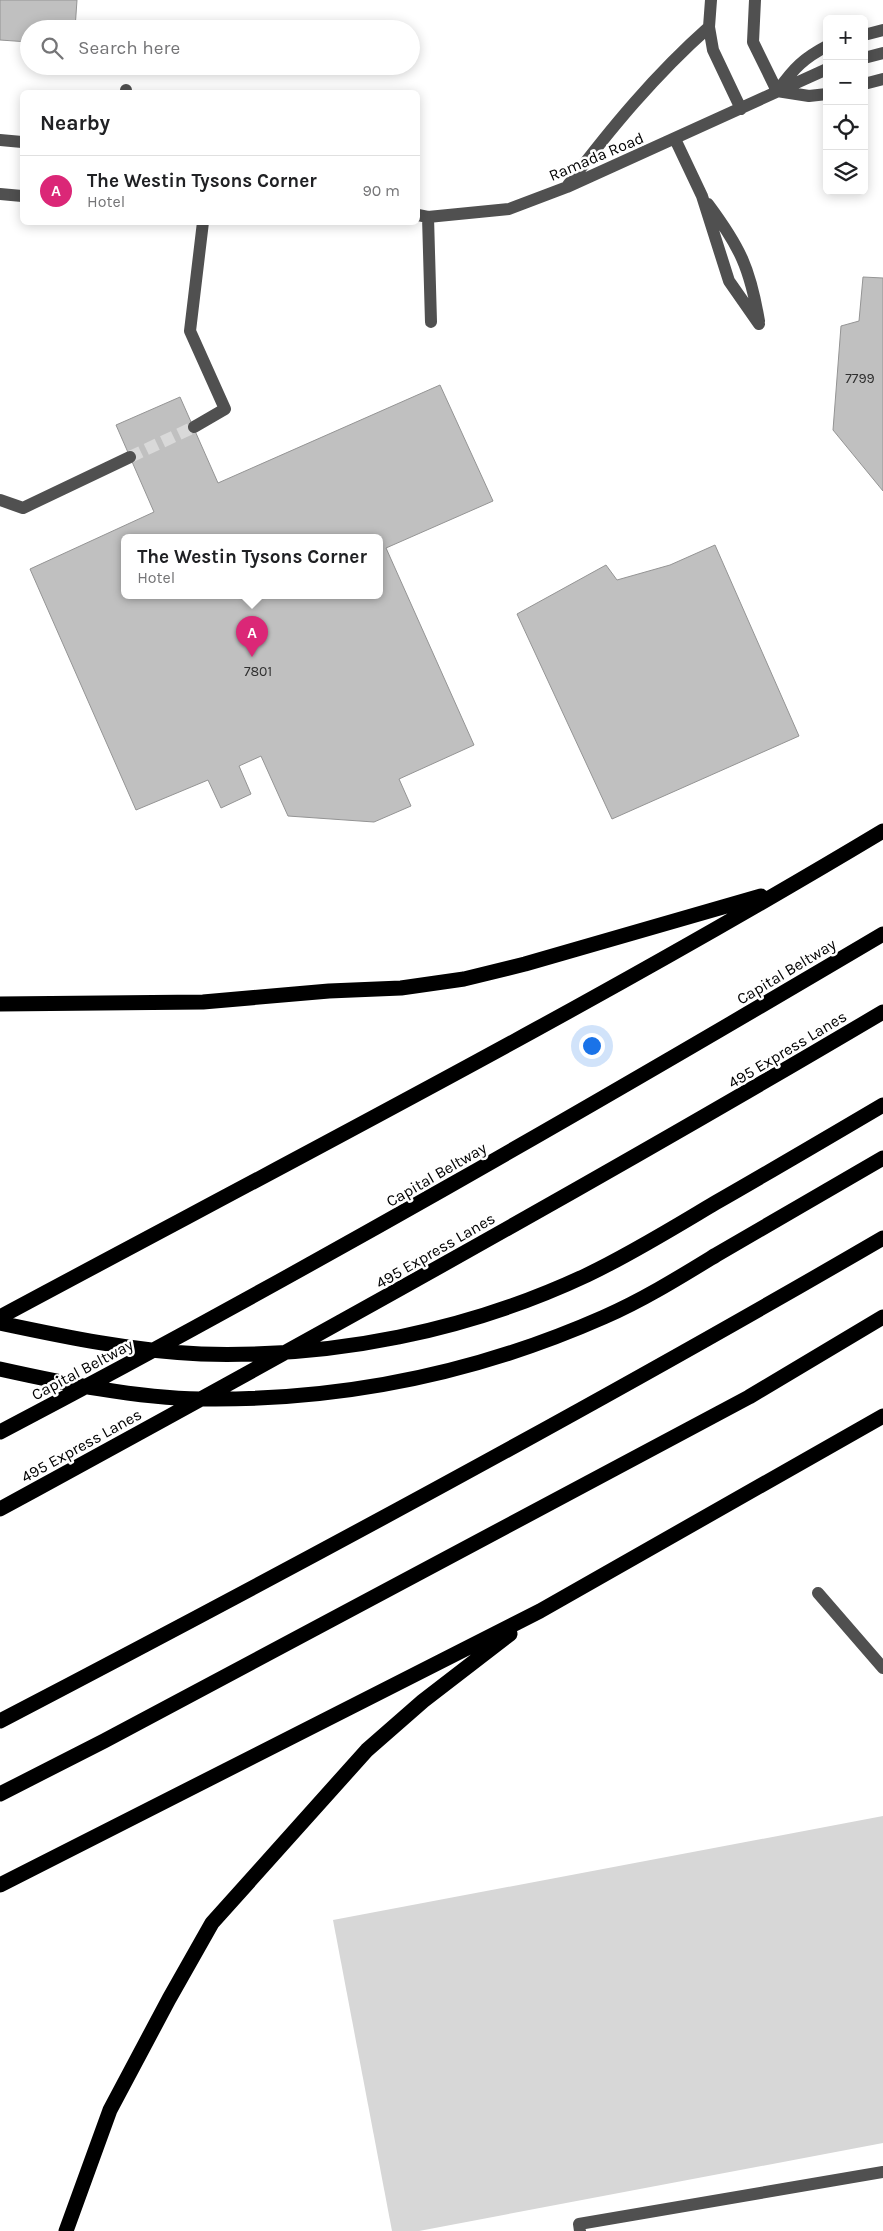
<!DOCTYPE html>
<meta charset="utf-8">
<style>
body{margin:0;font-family:Karla,sans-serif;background:#f2f2f2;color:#202124}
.controls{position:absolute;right:15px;top:15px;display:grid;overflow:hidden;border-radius:8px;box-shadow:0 2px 12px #0003}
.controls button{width:45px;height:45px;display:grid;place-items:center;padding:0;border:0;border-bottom:1px solid #e0e0e0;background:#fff;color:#202124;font:25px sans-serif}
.you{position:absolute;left:591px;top:1045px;width:18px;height:18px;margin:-12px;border:4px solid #fff;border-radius:50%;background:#1a73e8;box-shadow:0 0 0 8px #1a73e833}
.badge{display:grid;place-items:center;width:32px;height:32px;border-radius:50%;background:#db2777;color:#fff;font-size:16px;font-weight:700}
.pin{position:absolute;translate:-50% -41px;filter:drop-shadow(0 1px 2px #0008)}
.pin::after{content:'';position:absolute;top:26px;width:18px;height:15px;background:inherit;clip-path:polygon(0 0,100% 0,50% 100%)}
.popup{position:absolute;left:121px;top:534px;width:262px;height:65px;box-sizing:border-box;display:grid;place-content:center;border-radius:8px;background:#fff;filter:drop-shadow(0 1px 4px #0005);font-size:16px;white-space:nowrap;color:#757577}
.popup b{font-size:19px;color:#202124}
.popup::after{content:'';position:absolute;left:50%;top:100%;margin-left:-10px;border:10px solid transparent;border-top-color:#fff}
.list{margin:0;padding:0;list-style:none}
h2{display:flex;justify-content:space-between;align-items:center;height:65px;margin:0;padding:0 20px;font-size:21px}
h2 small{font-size:16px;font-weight:400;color:#757577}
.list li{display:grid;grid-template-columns:32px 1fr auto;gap:15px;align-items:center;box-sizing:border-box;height:70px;padding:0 20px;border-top:1px solid #e0e0e0}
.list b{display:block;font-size:19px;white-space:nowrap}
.list p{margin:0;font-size:16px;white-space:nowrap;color:#757577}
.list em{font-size:16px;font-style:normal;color:#757577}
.icon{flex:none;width:28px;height:28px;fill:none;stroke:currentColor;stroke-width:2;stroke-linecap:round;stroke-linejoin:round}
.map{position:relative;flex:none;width:883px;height:2231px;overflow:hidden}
.search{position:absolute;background:#fff;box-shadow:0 2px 12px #0003;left:20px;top:20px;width:400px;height:55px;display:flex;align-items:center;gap:12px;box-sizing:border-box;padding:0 18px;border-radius:28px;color:#757577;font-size:19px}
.panel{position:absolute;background:#fff;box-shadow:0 2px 12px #0003;left:20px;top:90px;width:400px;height:135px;border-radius:8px}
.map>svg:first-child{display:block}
.green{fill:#d7d7d7}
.building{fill:#c0c0c0;stroke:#949494;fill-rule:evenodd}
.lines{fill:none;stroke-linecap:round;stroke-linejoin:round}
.minor-tunnel{stroke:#d9d9d9;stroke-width:12;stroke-dasharray:12 6;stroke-linecap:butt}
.minor{stroke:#505050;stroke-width:12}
.highway{stroke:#000;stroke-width:15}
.labels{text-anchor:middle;stroke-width:5;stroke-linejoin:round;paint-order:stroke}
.number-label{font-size:14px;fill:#303030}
.street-label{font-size:16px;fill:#000;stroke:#fff}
</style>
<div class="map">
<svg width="883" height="2231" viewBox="0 0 883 2231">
<rect width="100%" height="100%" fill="#fff"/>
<path class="green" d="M883,1816V2143L419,2231H392L333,1920Z"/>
<path class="building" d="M0,0H77L75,29H29V42L0,40Z
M863,277L883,278V491L833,430L841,326L859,321Z
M440,385L493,501L386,548L474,745L399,779L411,806L374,822L288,816L261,756L239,766L251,794L221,808L208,780L136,810L30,569L154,512L116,425L180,397L218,483ZM124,538H380V596H124Z
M715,545L799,736L612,819L517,614L606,565L617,580L670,565Z"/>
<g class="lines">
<path class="minor-tunnel" d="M130,457L194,427"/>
<path class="minor" d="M711,0L709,27L713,50L741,109
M755,0L753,42L777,91
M864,35L883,30
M864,58L883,53
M864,84L883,79
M779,89C794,68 804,58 827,46
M777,91L809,96L827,94
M126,92V90
M675,139L702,196L729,281L759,324
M0,140L22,142
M568,185C611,128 655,75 709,27
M0,194L22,196
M708,204C740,247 750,268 759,321
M418,215L428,217L509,209L567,187L827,69
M428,217L431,322
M194,427L225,409L190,331L203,222
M0,500L23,508L130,457
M818,1593L883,1668
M580,2231L579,2224L883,2172"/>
<path class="highway" d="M0,1004L203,1002L329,991L401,988L464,979L525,964L761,896
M0,1317C296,1158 595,1004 883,831
M0,1323C66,1337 133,1351 201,1354C333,1358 468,1331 587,1275C631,1254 673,1228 715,1203C771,1171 827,1138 883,1105
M0,1369C63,1383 136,1398 201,1399C342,1401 475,1374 604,1317C643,1300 680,1277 716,1255C772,1223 827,1190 883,1158
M0,1432C299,1275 592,1106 883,934
M0,1509C297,1347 592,1184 883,1012
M0,1721C297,1566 593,1407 883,1238
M0,1794L104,1741L749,1397L883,1317
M0,1885L540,1611L883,1416
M66,2231L110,2110L169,1999L212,1923L367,1750L423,1701L510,1634"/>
</g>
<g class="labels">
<g class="number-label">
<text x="860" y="383">7799</text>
<text x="258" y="676">7801</text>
</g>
<g class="street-label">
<text transform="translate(596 156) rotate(-23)" y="6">Ramada Road</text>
<text transform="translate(786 971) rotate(-31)" y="6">Capital Beltway</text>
<text transform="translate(787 1049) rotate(-31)" y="6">495 Express Lanes</text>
<text transform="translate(436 1174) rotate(-30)" y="6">Capital Beltway</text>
<text transform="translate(435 1250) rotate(-30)" y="6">495 Express Lanes</text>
<text transform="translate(82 1369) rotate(-28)" y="6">Capital Beltway</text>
<text transform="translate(81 1445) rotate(-29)" y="6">495 Express Lanes</text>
</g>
</g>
</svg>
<div class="controls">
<button>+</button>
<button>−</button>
<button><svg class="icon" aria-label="locate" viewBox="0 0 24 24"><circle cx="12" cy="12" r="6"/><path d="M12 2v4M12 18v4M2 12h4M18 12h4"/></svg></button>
<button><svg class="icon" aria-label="layers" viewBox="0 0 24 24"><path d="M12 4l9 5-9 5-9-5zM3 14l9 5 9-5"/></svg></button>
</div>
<div class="you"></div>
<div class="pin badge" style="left:252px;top:657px">A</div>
<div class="popup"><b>The Westin Tysons Corner</b>Hotel</div>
<div class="search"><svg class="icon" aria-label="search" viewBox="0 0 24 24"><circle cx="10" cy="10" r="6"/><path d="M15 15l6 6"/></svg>Search here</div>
<section class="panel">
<h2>Nearby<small></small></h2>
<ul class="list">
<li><span class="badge">A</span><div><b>The Westin Tysons Corner</b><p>Hotel</p></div><em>90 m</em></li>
</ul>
</section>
</div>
